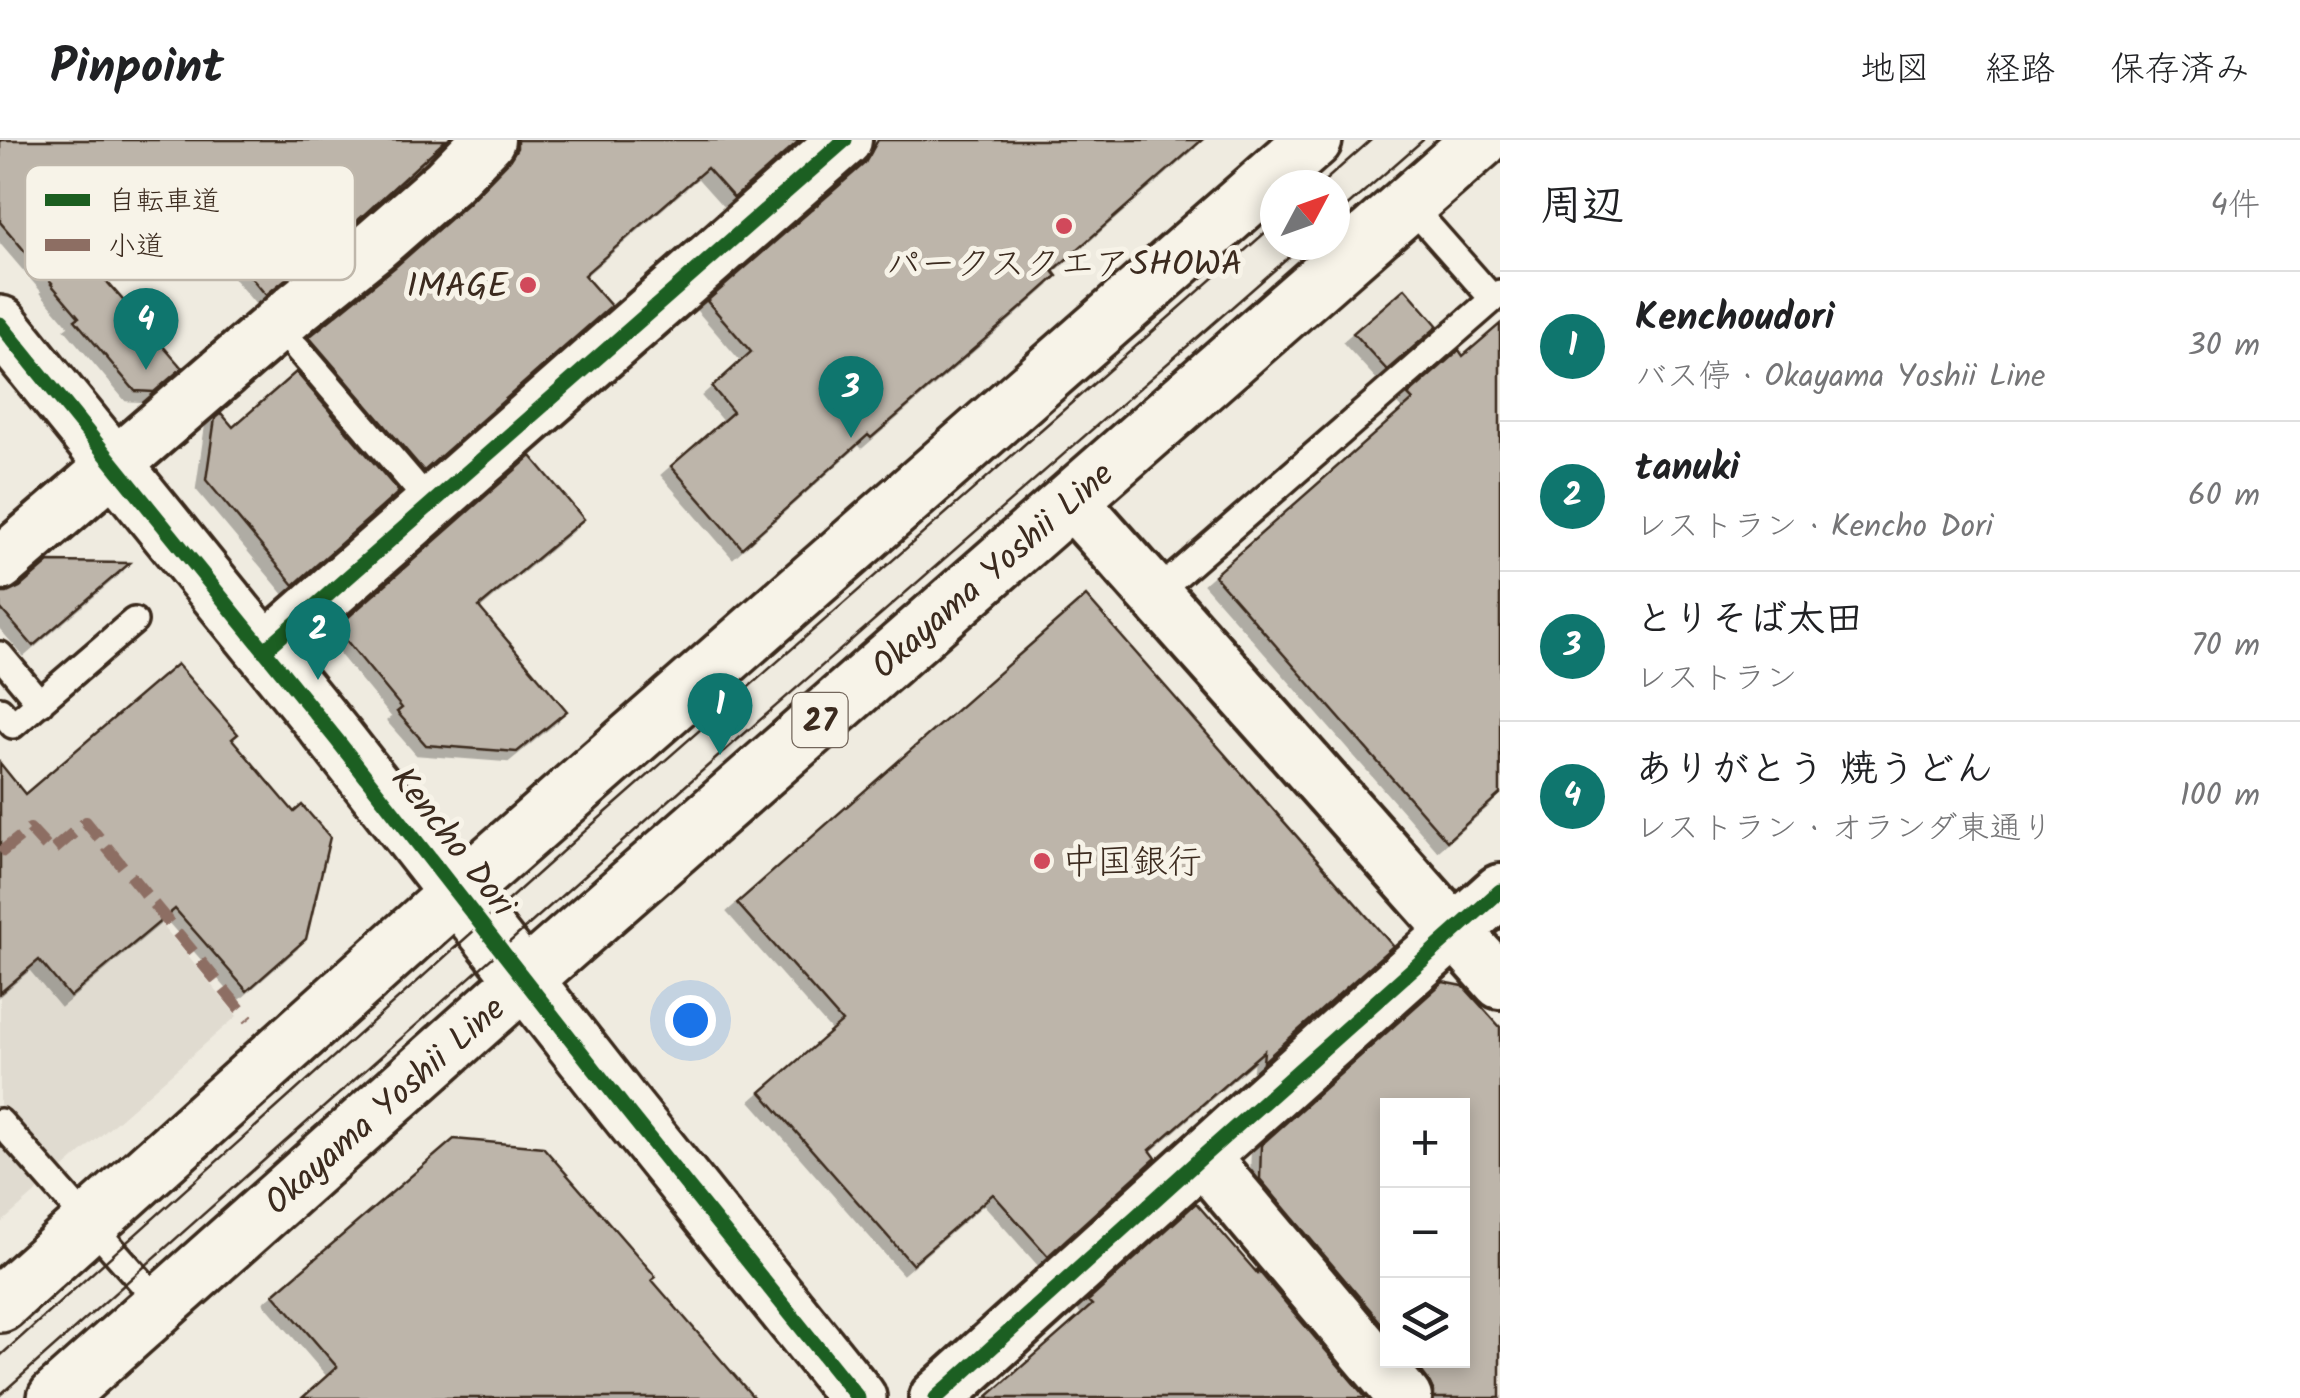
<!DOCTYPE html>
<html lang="ja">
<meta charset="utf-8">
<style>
body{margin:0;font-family:Kalam,"Klee One",sans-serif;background:#f2f2f2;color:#202124}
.controls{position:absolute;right:30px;bottom:30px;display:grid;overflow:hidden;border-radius:0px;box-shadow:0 5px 15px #0003}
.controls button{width:90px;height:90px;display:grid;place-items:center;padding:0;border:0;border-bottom:2px solid #e0e0e0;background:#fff;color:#202124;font:50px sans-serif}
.compass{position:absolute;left:1260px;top:30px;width:90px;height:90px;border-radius:50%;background:#fff;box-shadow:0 5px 15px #0003;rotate:49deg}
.you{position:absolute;left:690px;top:880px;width:35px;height:35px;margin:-25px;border:8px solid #fff;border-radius:50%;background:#1a73e8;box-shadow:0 0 0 15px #1a73e833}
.badge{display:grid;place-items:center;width:65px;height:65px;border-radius:50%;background:#0f766e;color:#fff;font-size:32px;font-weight:700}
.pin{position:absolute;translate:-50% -82px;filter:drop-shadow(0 2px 5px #0008)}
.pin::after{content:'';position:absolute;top:52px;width:35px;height:30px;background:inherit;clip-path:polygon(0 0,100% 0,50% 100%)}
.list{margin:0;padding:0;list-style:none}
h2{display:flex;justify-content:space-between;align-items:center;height:130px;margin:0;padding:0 40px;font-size:42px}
h2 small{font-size:32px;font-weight:400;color:#757577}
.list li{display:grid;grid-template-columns:65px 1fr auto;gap:30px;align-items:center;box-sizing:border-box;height:150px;padding:0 40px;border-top:2px solid #e0e0e0}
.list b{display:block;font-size:38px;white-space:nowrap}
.list p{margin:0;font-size:32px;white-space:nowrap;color:#757577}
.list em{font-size:32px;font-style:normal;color:#757577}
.icon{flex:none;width:55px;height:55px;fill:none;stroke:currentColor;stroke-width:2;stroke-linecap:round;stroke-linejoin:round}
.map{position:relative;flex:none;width:1500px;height:1258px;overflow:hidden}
header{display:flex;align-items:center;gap:60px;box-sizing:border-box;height:140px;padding:0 50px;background:#fff;border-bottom:2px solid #e0e0e0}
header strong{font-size:48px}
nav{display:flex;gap:55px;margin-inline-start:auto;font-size:35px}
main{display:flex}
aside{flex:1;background:#fff}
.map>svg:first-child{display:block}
.built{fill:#e0dbd0}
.building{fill:#bdb5aa;stroke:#3b2a1e;stroke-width:2.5;filter:url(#shadow)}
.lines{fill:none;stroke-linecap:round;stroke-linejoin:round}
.service-casing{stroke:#3b2a1e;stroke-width:32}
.minor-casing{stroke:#3b2a1e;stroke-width:60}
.tertiary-casing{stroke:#3b2a1e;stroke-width:62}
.primary-casing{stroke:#3b2a1e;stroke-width:62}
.service{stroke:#f7f3e8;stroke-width:25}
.minor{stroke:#f7f3e8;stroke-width:52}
.tertiary{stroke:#f7f3e8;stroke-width:55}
.primary{stroke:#f7f3e8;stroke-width:55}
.tram{stroke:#3b2a1e;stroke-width:2.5}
.quiet{stroke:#8d6e63;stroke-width:12;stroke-dasharray:25 12;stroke-linecap:butt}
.cycleway-casing{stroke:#f7f3e8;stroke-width:21}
.cycleway{stroke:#1b5e20;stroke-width:15}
.poi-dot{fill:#d1495b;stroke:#f7f3e8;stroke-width:4}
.labels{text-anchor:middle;stroke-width:10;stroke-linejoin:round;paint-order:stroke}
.shield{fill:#f7f3e8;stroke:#73665b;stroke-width:2.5}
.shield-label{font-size:32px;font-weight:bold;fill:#3b2a1e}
.poi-label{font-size:35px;fill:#3b2a1e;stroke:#f7f3e8}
.street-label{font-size:35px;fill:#3b2a1e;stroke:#f7f3e8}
.key{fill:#f7f3e8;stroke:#bfb7ab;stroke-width:2.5}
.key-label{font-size:28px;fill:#3b2a1e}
</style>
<header>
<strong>Pinpoint</strong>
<nav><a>地図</a><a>経路</a><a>保存済み</a></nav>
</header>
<main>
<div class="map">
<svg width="1500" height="1258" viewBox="0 0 1500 1258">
<defs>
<filter id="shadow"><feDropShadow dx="-9" dy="9" stdDeviation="0" flood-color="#0004"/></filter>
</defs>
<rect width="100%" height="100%" fill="#efebe0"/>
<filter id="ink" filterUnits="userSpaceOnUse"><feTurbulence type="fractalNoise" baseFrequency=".01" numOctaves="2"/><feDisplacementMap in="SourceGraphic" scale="20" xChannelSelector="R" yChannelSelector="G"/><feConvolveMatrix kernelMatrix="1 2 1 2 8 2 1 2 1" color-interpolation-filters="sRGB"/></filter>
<g filter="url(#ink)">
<path class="built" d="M85,691L237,876L0,1084V853L26,831L0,773L70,857L151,789Z"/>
<path class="building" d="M0,0H446L356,82L266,155L187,62L102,136L182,228L154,252L135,251L75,180L79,177L51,144L52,143L0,82Z
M517,0H800L734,58L707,28L584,135L611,166L424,331L309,197L394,128L467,64L509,21L517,8Z
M878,0H1202L1053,131L1057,136L1021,168L871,298L868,295L742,408L671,326L733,272L712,247L751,212L707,161L865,23Z
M1405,148L1438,186L1387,230L1353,193Z
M1500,184V654L1447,701L1214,435L1413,260L1408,255L1459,210L1463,216Z
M296,232L399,352L294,445L206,340L215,278L221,273L233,287Z
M531,316L584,379L479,467L567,571L517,612L426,605L397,572L402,568L336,488Z
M49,422L130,423L33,506L0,468V453H7L20,447Z
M1086,456L1393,806L1263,922L1264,911L1150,1010L1156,1018L1048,1116L993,1054L912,1124L761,952L842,882L737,763Z
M177,524L238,594L232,599L294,672L302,665L330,697L306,799L247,851L175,769L70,857L39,820L0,853V623L25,654Z
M1443,842L1463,846L1500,887V1258H1434V1252L1428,1240L1413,1220H1462V966H1388V1191L1260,1039L1261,1005Z
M454,999L543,1007L656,1137L652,1140L754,1258H302L337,1227L274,1154Z
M1196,1063L1257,1133V1129L1366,1258H986L1092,1165L1088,1161Z"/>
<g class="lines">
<defs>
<path id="service" d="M1409,64L1493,159
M297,208L431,364
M1154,455L1500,153
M0,515L40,563
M0,570L13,585L134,481
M0,982L161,1164"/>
<path id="minor" d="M1071,360L1500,842
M0,424L299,166L375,105L447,42L488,0
M264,511L845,0
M1202,1017L1405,1258
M936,1258L1202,1017L1500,751"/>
<path id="tertiary" d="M0,184L337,600L624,967L858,1258"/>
<g id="primary">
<path d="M0,1164L457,753L1314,0"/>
<path id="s1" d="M56,1258L524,840L1481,0"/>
</g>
</defs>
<use href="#service" class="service-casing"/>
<use href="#minor" class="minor-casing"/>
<use href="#tertiary" class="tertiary-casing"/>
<use href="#primary" class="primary-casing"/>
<use href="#service" class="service"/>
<use href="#minor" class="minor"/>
<use href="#tertiary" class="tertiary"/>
<use href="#primary" class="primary"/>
<path class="tram" d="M1320,45L1371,0
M1335,77L1423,0
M0,1216L594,683L1275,84
M0,1255L720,615L1303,105"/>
<path class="quiet" d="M0,713L30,689L51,712L86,682L249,880"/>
<defs>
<path id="cycleway" d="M0,184L337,600L624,967L858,1258
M264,511L845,0
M936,1258L1202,1017L1500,751"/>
</defs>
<use href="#cycleway" class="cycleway-casing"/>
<use href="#cycleway" class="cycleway"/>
</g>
</g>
<g class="poi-dot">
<circle cx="1064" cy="86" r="10"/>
<circle cx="528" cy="145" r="10"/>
<circle cx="1042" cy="721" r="10"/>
</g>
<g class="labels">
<rect class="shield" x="792.5" y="553" width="55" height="54" rx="8"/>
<g class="shield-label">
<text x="820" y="591">27</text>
</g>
<g class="poi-label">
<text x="1064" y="135">パークスクエアSHOWA</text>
<text x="508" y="157" text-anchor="end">IMAGE</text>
<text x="1062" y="733" text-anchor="start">中国銀行</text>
</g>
<g class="street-label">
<text dy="12" stroke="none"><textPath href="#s1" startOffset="1250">Okayama Yoshii Line</textPath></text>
<text transform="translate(454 701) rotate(52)" y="12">Kencho Dori</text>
<text dy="12" stroke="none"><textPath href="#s1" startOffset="440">Okayama Yoshii Line</textPath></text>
</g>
</g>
<rect x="25" y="25" width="330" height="115" rx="15" class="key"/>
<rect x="45" y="54" width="45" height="12" fill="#1b5e20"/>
<rect x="45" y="99" width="45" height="12" fill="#8d6e63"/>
<g class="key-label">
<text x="108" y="70">自転車道</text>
<text x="108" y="115">小道</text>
</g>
</svg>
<div class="controls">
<button>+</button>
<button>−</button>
<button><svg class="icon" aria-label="layers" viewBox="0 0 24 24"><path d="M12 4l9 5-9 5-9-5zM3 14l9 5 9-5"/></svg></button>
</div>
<svg class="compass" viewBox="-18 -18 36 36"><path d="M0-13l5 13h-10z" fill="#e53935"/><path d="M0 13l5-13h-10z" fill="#757577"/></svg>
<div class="you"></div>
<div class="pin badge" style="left:720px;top:615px">1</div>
<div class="pin badge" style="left:318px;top:540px">2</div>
<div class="pin badge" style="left:851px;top:298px">3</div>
<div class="pin badge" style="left:146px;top:230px">4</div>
</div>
<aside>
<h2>周辺<small>4件</small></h2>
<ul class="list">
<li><span class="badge">1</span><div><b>Kenchoudori</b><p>バス停 · Okayama Yoshii Line</p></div><em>30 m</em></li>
<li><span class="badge">2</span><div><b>tanuki</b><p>レストラン · Kencho Dori</p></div><em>60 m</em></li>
<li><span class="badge">3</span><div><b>とりそば太田</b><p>レストラン</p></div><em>70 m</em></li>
<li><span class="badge">4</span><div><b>ありがとう 焼うどん</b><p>レストラン · オランダ東通り</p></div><em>100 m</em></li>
</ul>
</aside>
</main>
